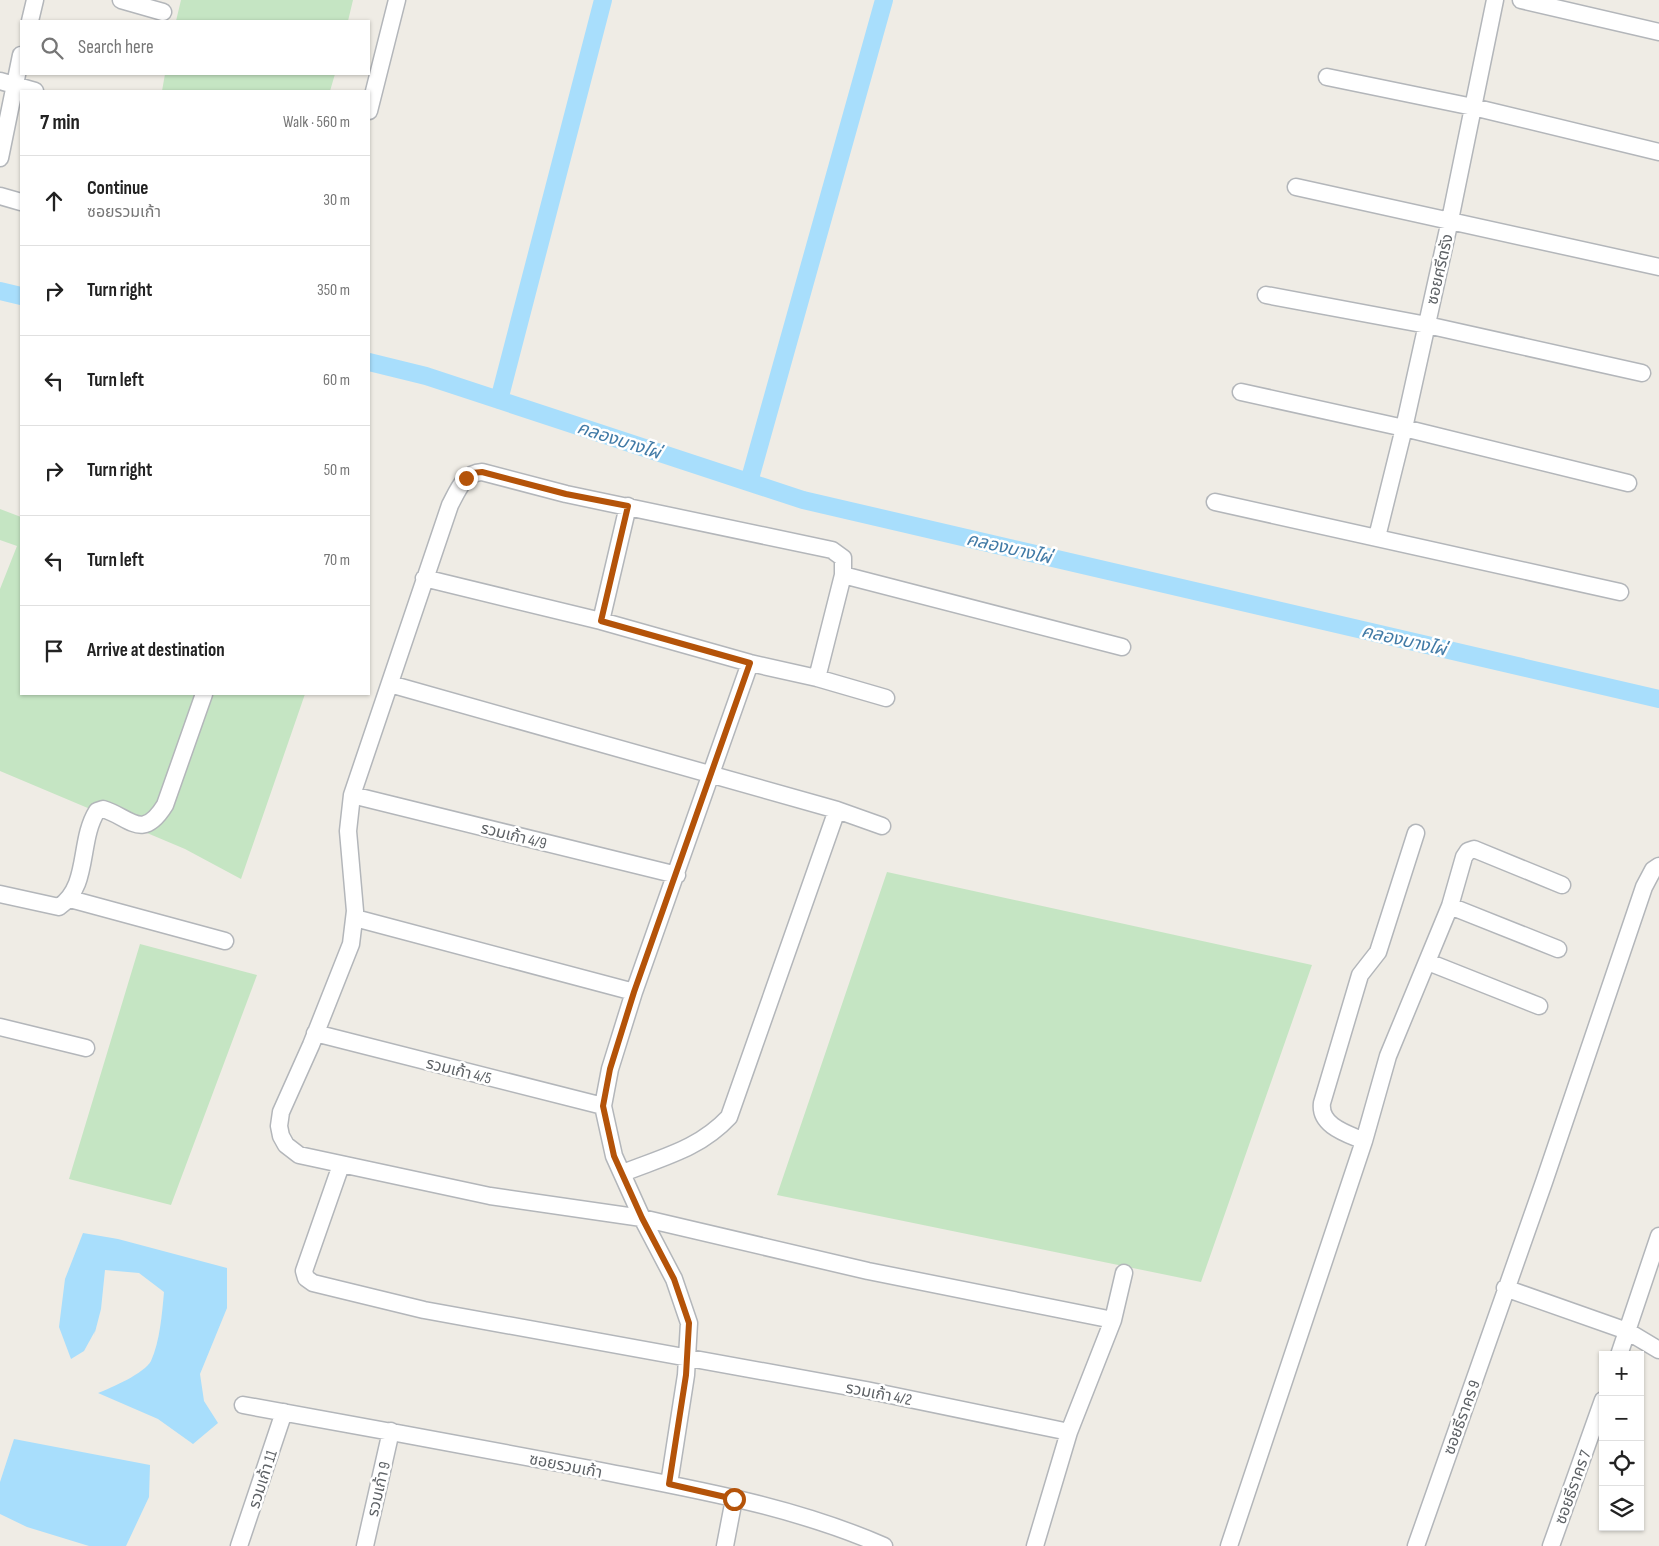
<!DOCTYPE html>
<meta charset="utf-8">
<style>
body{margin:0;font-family:"Sofia Sans Condensed","Noto Sans Thai",sans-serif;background:#f2f2f2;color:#222}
.controls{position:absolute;right:15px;bottom:15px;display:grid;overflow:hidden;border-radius:0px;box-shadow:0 1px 4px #0004}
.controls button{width:45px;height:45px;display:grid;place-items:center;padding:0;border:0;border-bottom:1px solid #e0e0e0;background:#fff;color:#222;font:25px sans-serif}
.stop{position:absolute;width:15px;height:15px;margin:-11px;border:4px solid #b45309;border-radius:50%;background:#fff}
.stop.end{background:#b45309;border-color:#fff;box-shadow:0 1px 5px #0008}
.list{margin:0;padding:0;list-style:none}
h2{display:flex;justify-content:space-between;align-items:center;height:65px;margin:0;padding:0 20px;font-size:21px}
h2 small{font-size:16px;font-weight:400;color:#767676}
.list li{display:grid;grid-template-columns:32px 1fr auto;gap:15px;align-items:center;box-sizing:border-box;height:90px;padding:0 20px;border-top:1px solid #e0e0e0}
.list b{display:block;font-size:19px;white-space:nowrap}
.list p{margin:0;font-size:16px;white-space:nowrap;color:#767676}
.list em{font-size:16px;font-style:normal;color:#767676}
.icon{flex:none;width:28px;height:28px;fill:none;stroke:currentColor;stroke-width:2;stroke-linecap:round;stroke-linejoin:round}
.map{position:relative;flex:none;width:1659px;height:1546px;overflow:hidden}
.search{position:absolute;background:#fff;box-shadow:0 1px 4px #0004;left:20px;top:20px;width:350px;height:55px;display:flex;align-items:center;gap:12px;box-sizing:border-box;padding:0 18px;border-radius:0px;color:#767676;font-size:19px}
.panel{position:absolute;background:#fff;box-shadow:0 1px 4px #0004;left:20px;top:90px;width:350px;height:605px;border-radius:0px}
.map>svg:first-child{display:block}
.green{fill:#c5e5c3}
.water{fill:#a8defc}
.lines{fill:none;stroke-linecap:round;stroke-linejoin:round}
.canal{stroke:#a8defc;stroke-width:18}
.street-casing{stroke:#b3b6ba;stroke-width:19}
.street{stroke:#fff;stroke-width:16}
.route{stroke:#b45309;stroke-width:6}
.labels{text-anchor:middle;stroke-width:5;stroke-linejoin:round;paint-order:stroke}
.street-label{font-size:16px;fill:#5d6165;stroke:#fff}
.water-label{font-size:18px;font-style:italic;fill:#417aa6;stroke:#fff}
</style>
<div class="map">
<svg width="1659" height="1546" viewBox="0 0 1659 1546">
<rect width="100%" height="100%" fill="#efece5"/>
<path class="green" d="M181,0H353L348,21H176Z
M165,74H335L330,91H162Z
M0,509L21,517V694H305L241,879L185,849L0,771V589L17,546L0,540Z
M887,872L1312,965L1201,1282L777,1195Z
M140,944L257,975L171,1205L69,1179Z"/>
<path class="water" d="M83,1233L118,1239L227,1268V1308L200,1374L204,1401L218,1423L193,1444L158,1419L98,1393C111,1388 145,1373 151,1361C160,1341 162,1314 164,1292L139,1273L105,1270L101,1309L94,1336L95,1331L84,1351L71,1359L59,1327L65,1279Z
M14,1439L150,1465L149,1497L126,1546H89L27,1527L0,1514V1482Z"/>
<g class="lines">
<path class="canal" d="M0,291L21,296
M369,362L426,376L803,500L1659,699
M499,400L603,0
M749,482L884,0"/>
<defs>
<path id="street" d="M121,0L163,12
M1521,0L1659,32
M30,21L35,0
M1327,77L1473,107L1659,152
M0,81L35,91
M369,111L397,0
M0,158L21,55
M1296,187L1659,267
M0,196L21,202
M1266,295L1427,325L1642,373
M1241,392L1404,428L1628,483
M1215,502L1620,592
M1377,537L1404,428L1450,220L1495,0
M843,575V558L832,550L566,494L482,472C464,473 458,490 450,505L352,795L348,831L355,911L351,944L311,1045L281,1112L279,1126L281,1136L286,1145L299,1155L490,1196L642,1218L868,1271L1113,1320
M424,578L601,621L750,663L817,678L886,698
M601,621L628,506
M817,678L843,575L1122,647
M390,684L837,810L882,826
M352,795L677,875
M0,894L59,907C90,886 78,841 97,811L103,809C130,817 142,842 165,805L204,694
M70,899L225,941
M1450,906L1558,949
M355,918L634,992
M1428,962L1539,1006
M0,1027L86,1048
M315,1033L603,1106
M1364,1141C1348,1134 1319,1126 1322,1103L1360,975L1378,952L1416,833
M341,1165L304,1271L306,1278L313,1283L424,1310L866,1390L1069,1432
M623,1173C663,1157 699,1149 729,1117L837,810
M1505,1288L1627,1331L1659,1350
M1619,1355L1659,1236
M243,1405C361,1426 478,1448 596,1470C693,1489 793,1506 884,1546
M669,1484L686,1375L689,1323L674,1279L642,1218L614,1156L603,1106L610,1069L634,992L750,663
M239,1546L284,1412
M365,1546L391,1431
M725,1546L734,1499
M1035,1546L1069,1432L1113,1320L1124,1273
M1229,1546L1364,1141L1388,1056L1450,906L1464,857L1468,851L1474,849L1562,885
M1416,1546L1544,1182L1644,887L1653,870L1659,866
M1551,1546L1603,1400"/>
</defs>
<use href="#street" class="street-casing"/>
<use href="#street" class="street"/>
</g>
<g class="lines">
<path class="route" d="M466,478L472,473L482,472L566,494L628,506L601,621L750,663L634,992L610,1069L603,1106L614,1156L642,1218L674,1279L689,1323L686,1375L669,1484L734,1499"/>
</g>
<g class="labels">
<g class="street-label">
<text transform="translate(1439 269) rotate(-77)" y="6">ซอยศรีตรัง</text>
<text transform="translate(514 835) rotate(14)" y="6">รวมเก้า 4/9</text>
<text transform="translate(459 1070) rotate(14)" y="6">รวมเก้า 4/5</text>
<text transform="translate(879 1393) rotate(11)" y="6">รวมเก้า 4/2</text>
<text transform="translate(1461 1417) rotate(-70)" y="6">ซอยธีราคร 9</text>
<text transform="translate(566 1465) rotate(11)" y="6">ซอยรวมเก้า</text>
<text transform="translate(262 1479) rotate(-72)" y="6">รวมเก้า 11</text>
<text transform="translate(1572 1487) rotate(-70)" y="6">ซอยธีราคร 7</text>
<text transform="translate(378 1489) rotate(-77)" y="6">รวมเก้า 9</text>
</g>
<g class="water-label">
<text transform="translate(619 440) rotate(18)" y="6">คลองบางไผ่</text>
<text transform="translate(1009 548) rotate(13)" y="6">คลองบางไผ่</text>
<text transform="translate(1404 640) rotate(13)" y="6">คลองบางไผ่</text>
</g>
</g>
</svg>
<div class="controls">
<button>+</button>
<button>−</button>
<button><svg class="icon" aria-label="locate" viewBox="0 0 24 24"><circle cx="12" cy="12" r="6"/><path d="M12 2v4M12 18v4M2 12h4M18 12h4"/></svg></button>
<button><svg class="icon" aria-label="layers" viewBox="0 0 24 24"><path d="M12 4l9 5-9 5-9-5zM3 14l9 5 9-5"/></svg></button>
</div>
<div class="stop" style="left:734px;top:1499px"></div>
<div class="stop end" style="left:466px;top:478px"></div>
<div class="search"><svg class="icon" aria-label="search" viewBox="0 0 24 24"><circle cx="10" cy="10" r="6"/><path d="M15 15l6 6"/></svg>Search here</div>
<section class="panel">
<h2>7 min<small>Walk · 560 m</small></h2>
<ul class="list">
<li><svg class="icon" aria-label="ahead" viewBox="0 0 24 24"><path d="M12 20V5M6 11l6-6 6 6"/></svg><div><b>Continue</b><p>ซอยรวมเก้า</p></div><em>30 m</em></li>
<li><svg class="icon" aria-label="right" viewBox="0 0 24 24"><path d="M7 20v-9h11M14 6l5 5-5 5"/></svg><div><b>Turn right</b></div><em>350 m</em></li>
<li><svg class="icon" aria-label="left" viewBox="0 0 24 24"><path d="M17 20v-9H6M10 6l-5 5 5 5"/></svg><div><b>Turn left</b></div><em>60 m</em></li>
<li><svg class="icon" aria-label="right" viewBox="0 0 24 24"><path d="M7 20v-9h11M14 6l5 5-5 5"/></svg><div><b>Turn right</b></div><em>50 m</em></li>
<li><svg class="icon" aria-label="left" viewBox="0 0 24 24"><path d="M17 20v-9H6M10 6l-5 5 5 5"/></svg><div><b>Turn left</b></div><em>70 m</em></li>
<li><svg class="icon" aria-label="arrive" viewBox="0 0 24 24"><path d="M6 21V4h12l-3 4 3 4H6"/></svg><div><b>Arrive at destination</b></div></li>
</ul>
</section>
</div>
